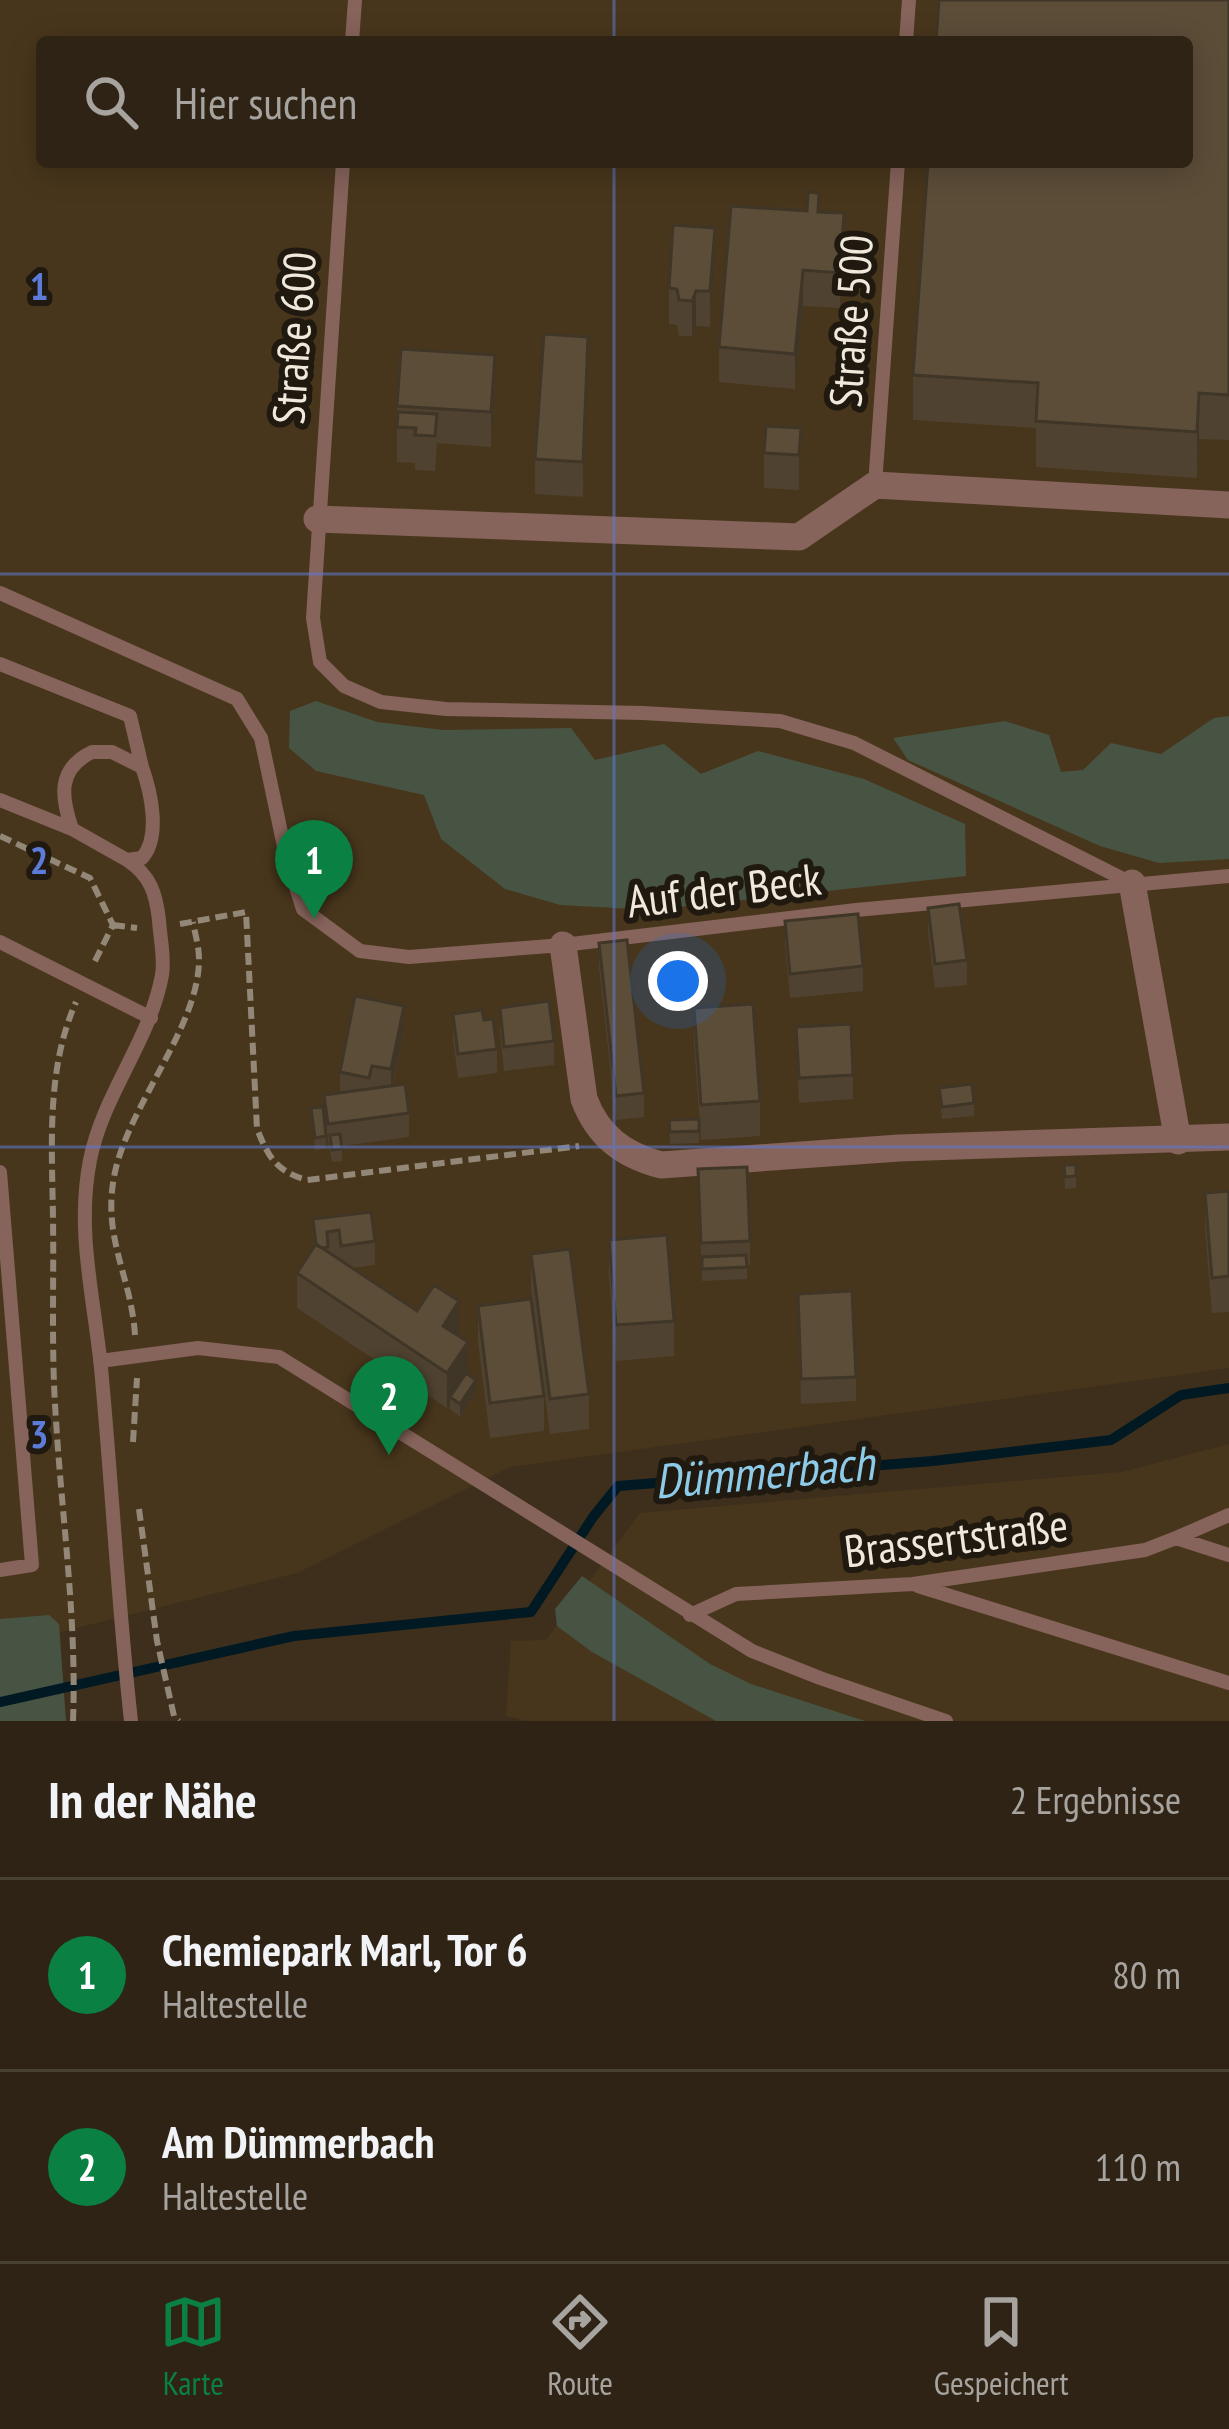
<!DOCTYPE html>
<html lang="de">
<meta charset="utf-8">
<style>
body{margin:0;font-family:"PT Sans Narrow",sans-serif;background:#3a2f22;color:#f1f3f6}
.you{position:absolute;left:678px;top:981px;width:42px;height:42px;margin:-30px;border:9px solid #fff;border-radius:50%;background:#1a73e8;box-shadow:0 0 0 18px #1a73e833}
.badge{display:grid;place-items:center;width:78px;height:78px;border-radius:50%;background:#0b8043;color:#fff;font-size:39px;font-weight:700}
.pin{position:absolute;translate:-50% -99px;filter:drop-shadow(0 3px 6px #0008)}
.pin::after{content:'';position:absolute;top:63px;width:42px;height:36px;background:inherit;clip-path:polygon(0 0,100% 0,50% 100%)}
.list{margin:0;padding:0;list-style:none}
h2{display:flex;justify-content:space-between;align-items:center;height:156px;margin:0;padding:0 48px;font-size:51px}
h2 small{font-size:39px;font-weight:400;color:#a7a4a0}
.list li{display:grid;grid-template-columns:78px 1fr auto;gap:36px;align-items:center;box-sizing:border-box;height:192px;padding:0 48px;border-top:3px solid #494034}
.list b{display:block;font-size:45px;white-space:nowrap}
.list p{margin:0;font-size:39px;white-space:nowrap;color:#a7a4a0}
.list em{font-size:39px;font-style:normal;color:#a7a4a0}
.icon{flex:none;width:66px;height:66px;fill:none;stroke:currentColor;stroke-width:2;stroke-linecap:round;stroke-linejoin:round}
.map{position:relative;flex:none;width:1229px;height:1721px;overflow:hidden}
.search{position:absolute;background:#2e2315;box-shadow:0 6px 30px #0003;left:36px;right:36px;top:36px;height:132px;display:flex;align-items:center;gap:30px;box-sizing:border-box;padding:0 42px;border-radius:12px;color:#a7a4a0;font-size:45px}
.sheet{height:540px;background:#2e2315}
nav{display:flex;justify-content:space-around;align-items:center;box-sizing:border-box;height:168px;border-top:3px solid #494034;background:#2e2315;font-size:33px;color:#a7a4a0}
nav a{display:grid;justify-items:center;gap:6px}
nav .on{color:#0b8043}
.map>svg:first-child{display:block}
.built{fill:#48361c;fill-rule:evenodd}
.green{fill:#475444}
.lines{fill:none;stroke-linecap:round;stroke-linejoin:round}
.stream{stroke:#011923;stroke-width:10}
.path{stroke:#938777;stroke-width:6;stroke-dasharray:12 6;stroke-linecap:butt}
.service{stroke:#86635b;stroke-width:14}
.minor{stroke:#86635b;stroke-width:27}
.wall{fill:#4f4230}
.shaded-wall{fill:#403627}
.building{fill:#5c4d38;stroke:#403627;stroke-width:3}
.grid{fill:none;stroke:#5d7cd9;stroke-width:3;stroke-opacity:0.55}
.labels{text-anchor:middle;stroke-width:12;stroke-linejoin:round;paint-order:stroke}
.street-label{font-size:45px;fill:#f1e8dc;stroke:#1f1910}
.water-label{font-size:48px;font-style:italic;fill:#8dcbe9;stroke:#1f1910}
.grid-label{font-size:39px;text-anchor:middle;font-weight:bold;fill:#5d7cd9;stroke:#1f1910;stroke-width:12;stroke-linejoin:round;paint-order:stroke}
</style>
<div class="map">
<svg width="1229" height="1721" viewBox="0 0 1229 1721">
<rect width="100%" height="100%" fill="#3e2f1c"/>
<path class="built" d="M0,0H1229V1368L510,1467L297,1573L0,1647ZM42,42H1187V162H42Z
M1229,1444V1721H528L506,1716L511,1641L546,1640L640,1513L1122,1472Z"/>
<path class="green" d="M316,701L377,722L443,730L571,728L595,760L664,744L701,774L758,751L864,779L965,824L966,876L652,910L560,905L505,889L441,839L424,795L316,771L289,748L290,711Z
M1229,716V859L1159,863L1100,846L908,760L893,738L1005,721L1049,735L1061,772L1083,770L1111,743L1161,754L1214,718Z
M582,1576L710,1664L751,1684L865,1721H716L592,1652L557,1626L555,1609Z
M49,1615L59,1624L66,1721H0V1619Z"/>
<g class="lines">
<path class="stream" d="M0,1702L294,1636L531,1612L593,1517L618,1486L933,1461L1111,1440L1181,1395L1229,1388"/>
<path class="path" d="M0,836L90,878L113,925L94,963
M180,924L246,912L257,1129C269,1158 276,1171 307,1180L579,1146
M113,925L137,928
M135,1335C131,1274 101,1237 115,1172C130,1103 200,1025 199,958C199,947 195,934 193,922
M133,1442L137,1378
M139,1509L157,1641L174,1716L179,1721
M73,1721C77,1621 62,1519 56,1420C51,1353 54,1285 53,1218C52,1146 46,1069 76,1002"/>
<path class="service" d="M352,42L355,0
M906,42L909,0
M343,162L313,618L320,662L344,686L381,702L446,709L643,713L780,721L854,743L1131,883
M875,485L898,162
M0,593L237,699L261,738L286,856L303,909L360,951L409,957L563,945L856,910L1229,876
M0,664L130,716L142,767
M92,752H112L142,767C151,792 161,837 142,858L127,860L72,829C61,797 57,769 92,752Z
M0,800L72,829
M127,860C150,875 156,893 159,920C160,938 165,958 162,975C150,1041 103,1094 90,1160C76,1231 94,1297 101,1368C112,1485 118,1604 131,1721
M0,942L151,1018
M0,1172L32,1565L0,1570
M100,1361L198,1348L279,1357L752,1651L820,1678L946,1721
M1176,1538L1229,1515
M918,1586L1229,1683
M690,1615L736,1594L913,1584L1145,1550L1176,1538L1229,1555"/>
<path class="minor" d="M317,519L799,537L875,485L1229,505
M1132,883L1178,1141
M563,945L584,1099C598,1136 623,1155 661,1165L899,1148L1229,1137"/>
</g>
<path class="wall" d="M1229,0V440L1199,439L1197,478L1036,467V428L913,420V375Z
M819,212L844,249L840,308L803,306L795,389L719,382V347Z
M715,263L710,327L696,326L692,336H679L677,325L669,324V288Z
M588,372L583,497L535,494V459Z
M495,390L491,447L437,443L435,471L415,470V463L397,462V406Z
M801,428L799,490L764,488V453Z
M928,908L967,960V985L935,988L928,932Z
M785,921L863,966V991L790,998L785,945Z
M599,943L644,1093V1117L616,1120L599,967Z
M500,1008L554,1041V1065L504,1071L500,1032Z
M694,1008L760,1101V1136L701,1140L694,1043Z
M453,1014L484,1020L497,1049V1073L458,1078L453,1038Z
M796,1027L853,1075V1099L799,1103Z
M404,1030L393,1086L409,1113V1137L342,1146V1161L332,1162L325,1124L326,1148L315,1150L311,1108L324,1118V1095L340,1092V1072Z
M939,1088L974,1103V1116L942,1119Z
M699,1119V1143L670,1144L669,1120Z
M1064,1165H1076V1188L1065,1189Z
M698,1169L750,1241V1265H747V1279L702,1281Z
M1229,1191V1312L1212,1313L1205,1228V1193Z
M313,1219L375,1241V1265L352,1268L459,1336L468,1374L476,1392L460,1417L450,1409V1405L447,1408L297,1308V1273L314,1249Z
M609,1240L674,1321V1356L616,1361L609,1275Z
M531,1254L589,1394V1429L550,1434L531,1290Z
M798,1294L856,1377V1401L801,1404Z
M478,1306L544,1396V1431L490,1438L478,1341Z"/>
<path class="shaded-wall" d="M844,213V249L840,308V273Z
M715,228V263L710,327V291Z
M803,270V306L795,389V354Z
M696,291V326L692,336V301Z
M588,337V372L583,497V462Z
M495,355V390L491,447V412Z
M1199,393V439L1197,478V432Z
M801,428V463L799,490V455Z
M404,1006V1030L391,1093V1069Z
M459,1301V1336L443,1326Z
M468,1342V1377L450,1397V1405L447,1408V1373Z
M476,1380V1392L460,1417V1404Z"/>
<path class="building" d="M939,0H1229V395L1199,393L1197,432L1036,421L1038,383L913,375L928,162H1187V42H936Z
M808,192L819,193L818,212L844,213L840,273L803,270L795,354L719,347L731,206L807,211Z
M673,225L715,228L710,291H696L692,301L679,300L677,289L669,288Z
M544,334L588,337L583,462L535,459Z
M401,349L495,355L491,412L397,406Z
M398,412L437,414L435,436L415,435L416,428L397,427Z
M766,426L801,428L799,455L764,453Z
M959,904L967,960L935,964L928,908Z
M858,914L863,966L790,974L785,921Z
M627,940L644,1093L616,1096L599,943Z
M355,996L404,1006L391,1069L372,1066L369,1078L340,1072Z
M549,1001L554,1041L504,1047L500,1008Z
M753,1004L760,1101L701,1105L694,1008Z
M482,1010L484,1020L493,1019L497,1049L458,1054L453,1014Z
M851,1024L853,1075L799,1078L796,1027Z
M405,1084L409,1113L328,1124L324,1095Z
M972,1084L974,1103L942,1107L939,1088Z
M323,1107L326,1136L315,1138L311,1108Z
M699,1119V1131L670,1132L669,1120Z
M340,1134L342,1149L332,1150L330,1135Z
M1064,1165H1076V1176L1065,1177Z
M747,1167L750,1241L701,1243L698,1169Z
M1229,1191V1276L1212,1278L1205,1193Z
M371,1212L375,1241L341,1246L339,1230L327,1232L328,1247L322,1248L316,1245L313,1219Z
M667,1235L674,1321L616,1325L609,1240Z
M316,1244L417,1311L434,1285L459,1301L443,1326L468,1342L447,1373L297,1273Z
M570,1249L589,1394L550,1399L531,1254Z
M746,1255L747,1267L702,1269V1257Z
M852,1291L856,1377L801,1379L798,1294Z
M531,1299L544,1396L490,1403L478,1306Z
M466,1373L476,1380L460,1404L450,1397Z"/>
<path class="grid" d="M614,0V42M614,162V1721M0,574H1229M0,1147H1229"/>
<g class="labels">
<g class="street-label">
<text transform="translate(851 321) rotate(-86)" y="16">Straße 500</text>
<text transform="translate(294 338) rotate(-86)" y="16">Straße 600</text>
<text transform="translate(724 890) rotate(-7)" y="16">Auf der Beck</text>
<text transform="translate(956 1538) rotate(-7)" y="16">Brassertstraße</text>
</g>
<g class="water-label">
<text transform="translate(764 1472) rotate(-5)" y="17">Dümmerbach</text>
</g>
</g>
<g class="grid-label">
<text x="39" y="300">1</text>
<text x="39" y="874">2</text>
<text x="39" y="1448">3</text>
</g>
</svg>
<div class="you"></div>
<div class="pin badge" style="left:314px;top:919px">1</div>
<div class="pin badge" style="left:389px;top:1455px">2</div>
<div class="search"><svg class="icon" aria-label="search" viewBox="0 0 24 24"><circle cx="10" cy="10" r="6"/><path d="M15 15l6 6"/></svg>Hier suchen</div>
</div>
<section class="sheet">
<h2>In der Nähe<small>2 Ergebnisse</small></h2>
<ul class="list">
<li><span class="badge">1</span><div><b>Chemiepark Marl, Tor 6</b><p>Haltestelle</p></div><em>80 m</em></li>
<li><span class="badge">2</span><div><b>Am Dümmerbach</b><p>Haltestelle</p></div><em>110 m</em></li>
</ul>
</section>
<nav>
<a class="on"><svg class="icon" aria-label="map" viewBox="0 0 24 24"><path d="M3 6l6-2 6 2 6-2v14l-6 2-6-2-6 2zM9 4v14M15 6v14"/></svg>Karte</a>
<a><svg class="icon" aria-label="directions" viewBox="0 0 24 24"><path d="M12 3l9 9-9 9-9-9zM9 14v-3h6M13 9l2 2-2 2"/></svg>Route</a>
<a><svg class="icon" aria-label="saved" viewBox="0 0 24 24"><path d="M7 4h10v16l-5-4-5 4z"/></svg>Gespeichert</a>
</nav>
